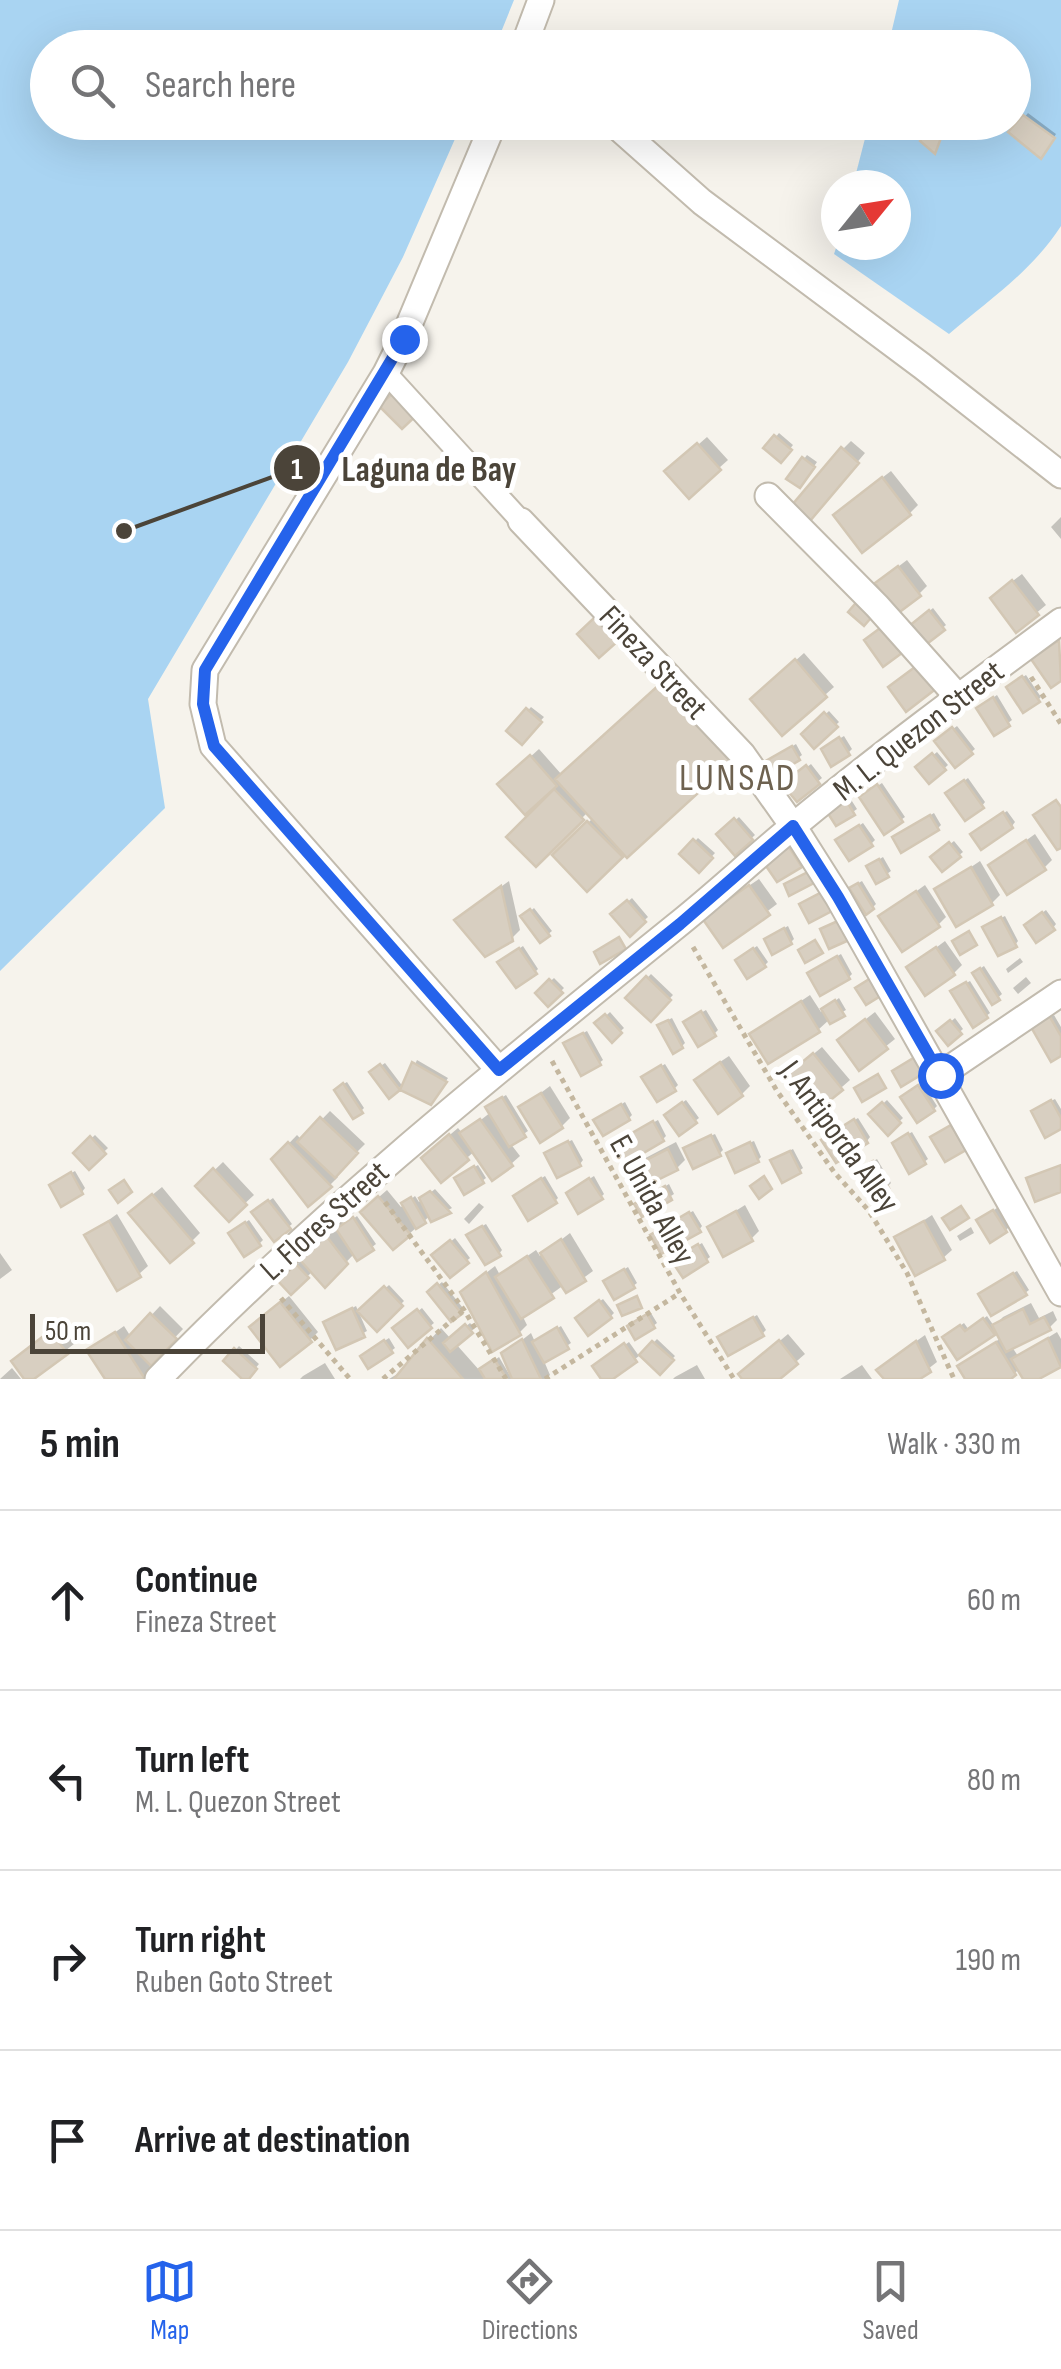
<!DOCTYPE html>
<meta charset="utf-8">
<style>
body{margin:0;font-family:"Sofia Sans Condensed",sans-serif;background:#f2f2f2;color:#202124}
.compass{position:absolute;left:821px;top:170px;width:90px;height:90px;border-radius:50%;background:#fff;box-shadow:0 10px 40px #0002;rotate:60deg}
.scale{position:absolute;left:30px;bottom:25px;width:235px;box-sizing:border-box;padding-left:10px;border:5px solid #4b4439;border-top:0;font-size:28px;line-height:35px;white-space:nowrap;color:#4b4439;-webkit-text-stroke:8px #fff;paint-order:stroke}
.stop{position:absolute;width:30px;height:30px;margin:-22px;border:8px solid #2563eb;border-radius:50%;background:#fff}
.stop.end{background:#2563eb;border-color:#fff;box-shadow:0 2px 10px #0008}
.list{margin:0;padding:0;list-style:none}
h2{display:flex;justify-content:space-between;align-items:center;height:130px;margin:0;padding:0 40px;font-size:42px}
h2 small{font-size:32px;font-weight:400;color:#757577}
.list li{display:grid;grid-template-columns:65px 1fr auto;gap:30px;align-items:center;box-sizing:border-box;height:180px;padding:0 40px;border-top:2px solid #e0e0e0}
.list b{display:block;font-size:38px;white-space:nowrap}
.list p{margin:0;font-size:32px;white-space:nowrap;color:#757577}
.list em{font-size:32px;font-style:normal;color:#757577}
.icon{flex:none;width:55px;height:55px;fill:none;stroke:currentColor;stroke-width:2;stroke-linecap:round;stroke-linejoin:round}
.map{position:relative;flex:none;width:1061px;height:1379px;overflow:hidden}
.search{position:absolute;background:#fff;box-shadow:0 10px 40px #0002;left:30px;right:30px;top:30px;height:110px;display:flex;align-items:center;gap:25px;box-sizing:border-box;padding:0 35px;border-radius:55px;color:#757577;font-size:38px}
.sheet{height:850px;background:#fff}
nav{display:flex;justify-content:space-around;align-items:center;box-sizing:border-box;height:140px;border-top:2px solid #e0e0e0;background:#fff;font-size:28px;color:#757577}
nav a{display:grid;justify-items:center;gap:5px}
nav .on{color:#2563eb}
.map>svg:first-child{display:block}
.water{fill:#a9d4f2}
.shadow{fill:#0003}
.building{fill:#d8cfc1;stroke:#d3c7b4;stroke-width:2.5}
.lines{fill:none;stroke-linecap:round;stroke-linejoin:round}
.pedestrian-casing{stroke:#c2bbae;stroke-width:24}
.minor-casing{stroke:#c2bbae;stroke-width:29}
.path{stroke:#c4b79f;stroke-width:5;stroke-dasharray:5 5;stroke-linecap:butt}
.pedestrian{stroke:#fff;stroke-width:20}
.minor{stroke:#fff;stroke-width:25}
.route{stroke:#2563eb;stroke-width:12}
.labels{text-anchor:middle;stroke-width:10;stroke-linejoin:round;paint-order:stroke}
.street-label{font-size:32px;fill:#4b4439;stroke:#fff}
.quarter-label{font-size:38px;letter-spacing:2.5px;fill:#6e6250;stroke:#fff}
.leader{fill:none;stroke:#4b4439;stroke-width:4}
.callout-dot{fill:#4b4439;stroke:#fff;stroke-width:4}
.mark-label{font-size:30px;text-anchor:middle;font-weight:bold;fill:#fff}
.callout-label{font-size:35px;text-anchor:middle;font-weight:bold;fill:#4b4439;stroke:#fff;stroke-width:10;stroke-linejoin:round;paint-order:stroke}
</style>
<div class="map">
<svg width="1061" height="1379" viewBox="0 0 1061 1379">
<rect width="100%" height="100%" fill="#f6f3ec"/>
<path class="water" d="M0,0H514L495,47L48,48V122L462,123L403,257L348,362L148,699L165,808L0,971Z
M899,0H1061V226C1031,272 990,299 949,334L834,254L837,245H896V185H853L869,123L1014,122V48L888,47Z"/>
<path class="shadow" d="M1028,113L1056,134L1044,153L1012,132Z
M779,433L793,445L781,460L767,448Z
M707,437L728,460L719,468L676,464Z
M851,441L865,453L818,509L843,449Z
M807,455L817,462L803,482L804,459Z
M891,471L918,505L910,513L844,507Z
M1061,517V539L1051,527Z
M907,560L927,586L919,594L886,576Z
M1022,574L1046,605L1017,629L1001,590Z
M933,608L946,625L920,647L906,631Z
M804,653L834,687L783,732L762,691Z
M1026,675L1041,697L1038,700L1012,684Z
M665,681L734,757L627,854L624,852L587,888L555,855L593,818L588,812L536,864L541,802L525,812L509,776L539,749L562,775Z
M997,695L1012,720L995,733L982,705Z
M531,707L544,717L522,741L510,730Z
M829,711L839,722L815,745L804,734Z
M957,726L975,749L955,765L937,741Z
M844,736L852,749L848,753L827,746Z
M796,744L802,755L798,758L771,759Z
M937,752L948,765L930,781L919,767Z
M811,764L822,778L798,798L789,781Z
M968,778L985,802L982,806L952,790Z
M882,783L905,817L885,831L865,794Z
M850,798L857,809L837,823L834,809Z
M1007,811L1015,822L1012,826L977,831Z
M934,813L941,825L938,828L898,834Z
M739,817L755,835L736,852L720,834Z
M863,823L875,840L871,844L842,837Z
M1035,834L1052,860L1044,868L991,866Z
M698,838L715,853L699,870L683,854Z
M954,841L963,852L942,869L934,857Z
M883,857L891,871L877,881L873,863Z
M980,861L1000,895L992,903L937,890Z
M759,879L777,904L724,944L713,910Z
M509,881L520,930L511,939L466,912Z
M862,881L876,904L873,907L855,885Z
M925,885L946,917L938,925L881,917Z
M632,898L648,917L630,933L614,914Z
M534,908L552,931L541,940L524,917Z
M1046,910L1056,924L1053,928L1030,922Z
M1005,916L1018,941L1015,945L989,924Z
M788,926L794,939L791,942L770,936Z
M945,941L962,965L954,973L909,968Z
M523,946L538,969L535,972L504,959Z
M757,946L768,962L765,965L741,957Z
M841,954L852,974L849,977L813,970Z
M1020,958L1023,962L1008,973L1006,969Z
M984,966L1002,994L993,1002L978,970Z
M651,974L673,995L651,1018L629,997Z
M1026,977L1031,983L1018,994L1013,988Z
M554,978L564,988L548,1004L538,993Z
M970,981L990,1013L986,1016L957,988Z
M810,995L821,1012L839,998L846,1010L830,1019L818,1030L752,1034Z
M706,1010L718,1030L714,1034L690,1019Z
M610,1012L624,1028L612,1039L598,1023Z
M875,1012L895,1039L860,1067L848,1033Z
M1054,1015L1061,1027V1053L1038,1024Z
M672,1018L685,1043L682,1046L664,1022Z
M955,1018L963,1029L948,1042L940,1031Z
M587,1031L603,1060L599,1063L570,1040Z
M822,1047L850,1080L819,1107L799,1066Z
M729,1056L750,1086L742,1094L705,1072Z
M417,1060L448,1078L434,1098L430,1102L399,1087L390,1095L376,1069L385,1063L404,1088Z
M665,1064L678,1085L674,1089L648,1074Z
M347,1082L364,1108L361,1111L340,1086Z
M923,1084L937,1106L934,1109L907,1094Z
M550,1086L570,1118L562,1126L522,1107Z
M506,1095L528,1131L510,1143L520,1156L511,1164L475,1151L442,1179L432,1150L458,1128L463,1134L491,1112V1104Z
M1055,1099L1061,1109V1126L1037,1108Z
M686,1100L699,1118L695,1121L671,1111Z
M887,1100L903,1118L888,1132L872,1114Z
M625,1102L632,1115L629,1118L600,1117Z
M330,1111L365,1144L335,1174L338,1177L330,1185L274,1159L297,1135L302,1140Z
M858,1118L870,1137L867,1141L828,1137Z
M658,1120L666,1136L663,1139L618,1142Z
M912,1132L928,1159L924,1162L898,1140Z
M715,1134L723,1150L719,1154L689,1145Z
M95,1135L108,1148L89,1166L76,1153Z
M572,1140L583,1160L580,1164L551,1150Z
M754,1141L761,1157L758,1160L732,1150Z
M676,1142L685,1160L677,1168L626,1172L634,1164Z
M793,1149L803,1168L799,1171L777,1157Z
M877,1159L891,1183L888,1186L862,1168Z
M223,1162L254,1195L229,1218L198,1186Z
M478,1165L486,1178L482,1181L461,1175Z
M75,1171L85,1188L82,1192L55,1182Z
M545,1176L558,1198L555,1201L519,1192Z
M594,1176L604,1194L601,1197L572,1190Z
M669,1184L674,1194L643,1214L641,1201Z
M162,1187L200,1233L192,1241L140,1205Z
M435,1189L452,1208L432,1219L431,1215L394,1247L371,1204L387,1190L401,1207L415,1196L419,1202Z
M273,1198L292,1224L275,1239L258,1209Z
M479,1203L484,1207L469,1224L464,1219Z
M745,1205L759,1231L751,1239L710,1227Z
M997,1208L1009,1227L1006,1230L983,1217Z
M693,1211L702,1226L699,1230L656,1232Z
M117,1214L148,1266L139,1274L88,1235Z
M932,1215L952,1250L943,1258L897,1238Z
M357,1216L376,1244L358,1258L355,1253L325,1284L313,1271L291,1292L281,1281L334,1227L337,1231Z
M249,1220L263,1240L259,1244L234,1230Z
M486,1224L502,1250L499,1254L472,1232Z
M971,1227L974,1233L960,1241L957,1236Z
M570,1233L593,1271L567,1290L564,1285L522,1315L527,1325L519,1333L472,1284L495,1266L500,1275L536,1250L540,1256Z
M455,1238L470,1258L450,1275L435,1255Z
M702,1243L710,1257L706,1260L678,1257Z
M0,1253L12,1270L0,1279Z
M628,1267L637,1283L633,1286L610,1278Z
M1017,1271L1029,1290L1025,1293L984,1291Z
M442,1282L463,1308L452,1318L430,1292Z
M389,1285L404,1301L377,1328L361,1311Z
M289,1296L318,1332L310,1340L260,1319Z
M603,1299L614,1313L611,1316L581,1315Z
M1031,1303L1039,1318L1053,1311L1057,1320L1049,1328L1012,1347L1018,1356L1057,1332L1061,1339V1364L1034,1379H1025L1020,1369L1006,1379H968L960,1366L1001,1338L997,1329L993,1333L949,1334L964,1323L969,1330L987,1316L994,1326L1003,1317Z
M160,1306L183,1329L149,1365L153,1371L144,1379H108L90,1350L124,1326L131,1337Z
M356,1306L367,1331L337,1347L326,1322Z
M422,1308L434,1323L408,1344L396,1329Z
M651,1313L657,1323L653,1326L633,1323Z
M757,1315L766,1330L762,1334H724Z
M470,1323L475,1328L456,1344L480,1371L499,1357L509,1374L512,1373L504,1354L531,1333L535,1342L561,1326L571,1343L544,1361L550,1375L546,1379H389L399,1373L441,1328L451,1339Z
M59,1324L74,1344L28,1379L22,1353Z
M788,1334L805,1354L776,1379H746L750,1366Z
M925,1335L937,1362L915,1379H888L887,1362Z
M389,1338L395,1348L391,1351L366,1353Z
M657,1339L675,1356L660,1372L642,1355Z
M629,1342L639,1356L609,1379H604L599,1363Z
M239,1346L259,1364L246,1379L226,1361Z
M325,1363L335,1379H300L303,1376Z
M697,1365L705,1379H673L675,1377Z
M862,1365L872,1379H840Z
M12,1368L21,1379H0Z"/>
<path class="building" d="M1023,115L1055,138L1041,159L1008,132Z
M931,122H947L935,154L920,141Z
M398,388L421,411L402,429L379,406Z
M774,435L792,450L781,463L763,448Z
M697,443L721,470L689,499L664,471Z
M841,447L859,463L810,521L792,505Z
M802,457L815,467L800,488L786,479Z
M882,477L911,515L862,553L833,515Z
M898,566L921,596L897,614L875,583Z
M1012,580L1039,615L1016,633L990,598Z
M860,598L876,612L864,626L848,612Z
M929,610L945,630L919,650L903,631Z
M595,617L617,642L599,658L577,634Z
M887,623L906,650L883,667L864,640Z
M1059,640L1061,681L1051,688L1031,659Z
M795,659L827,697L782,736L750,699Z
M919,664L937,688L906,712L888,687Z
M1022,676L1040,702L1023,713L1006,687Z
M661,683L732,762L627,858L555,779Z
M993,697L1010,726L994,736L976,708Z
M526,708L542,722L522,745L506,731Z
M824,712L838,727L814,749L801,734Z
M952,727L973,754L955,768L934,741Z
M839,737L850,755L831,767L821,749Z
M792,746L800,760L773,776L764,762Z
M932,753L946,770L929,784L915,767Z
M530,755L557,786L525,815L497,784Z
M806,765L820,784L797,802L782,784Z
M964,780L984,808L965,821L945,793Z
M877,784L903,822L884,835L859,797Z
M554,789L584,820L536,867L506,837Z
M846,800L855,815L836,826L827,812Z
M1056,800L1061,807V848L1057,850L1033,815Z
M1003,812L1013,828L981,850L970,834Z
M930,815L939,830L901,853L892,837Z
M734,818L753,840L735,856L716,834Z
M587,821L623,857L587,892L552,855Z
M859,825L873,846L849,861L835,840Z
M693,839L713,858L699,873L679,854Z
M1026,840L1046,870L1007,895L988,865Z
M949,842L961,857L942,872L930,857Z
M789,847L802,867L777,882L764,863Z
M879,859L889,877L876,884L866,866Z
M971,867L993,905L956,927L934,889Z
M808,872L814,883L789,896L784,884Z
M858,883L874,909L866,915L849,888Z
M749,885L770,915L723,948L702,918Z
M501,886L513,941L485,957L454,920Z
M916,891L940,927L902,952L878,916Z
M822,892L832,911L809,923L799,904Z
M627,900L646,922L630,937L610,914Z
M530,909L550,936L540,943L520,916Z
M1042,912L1055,930L1036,943L1024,925Z
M1001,917L1017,947L998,956L982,927Z
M840,920L849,940L829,949L820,929Z
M784,928L792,944L772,955L764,939Z
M969,931L977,945L960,955L952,941Z
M619,937L626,949L600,964L594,952Z
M815,940L823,953L805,963L798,950Z
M936,947L955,975L925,996L906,967Z
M519,948L537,974L516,988L497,962Z
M753,948L766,967L747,979L735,960Z
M837,956L850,979L820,996L807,973Z
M980,968L1000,1000L992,1005L972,973Z
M646,976L671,1000L651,1022L625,998Z
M871,978L882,995L866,1005L855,988Z
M549,979L563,993L548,1007L535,993Z
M966,982L988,1018L973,1028L950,991Z
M835,1000L845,1016L830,1024L821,1009Z
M801,1001L820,1032L768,1064L749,1034Z
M701,1011L716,1036L698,1047L683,1022Z
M605,1014L622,1033L612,1043L594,1023Z
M1050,1017L1061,1036V1056L1051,1062L1031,1027Z
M865,1019L888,1049L859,1071L837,1040Z
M668,1020L683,1048L673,1054L657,1025Z
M950,1020L962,1034L948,1046L936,1031Z
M583,1033L601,1065L581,1076L563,1043Z
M813,1053L843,1090L818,1110L788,1074Z
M915,1057L924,1073L901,1087L892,1071Z
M412,1062L447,1082L431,1105L400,1090Z
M720,1062L743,1096L718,1114L694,1080Z
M380,1064L400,1090L389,1099L369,1072Z
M661,1065L676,1091L657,1102L641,1077Z
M878,1074L886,1088L862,1102L854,1088Z
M343,1083L363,1113L353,1119L334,1090Z
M918,1085L935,1111L917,1123L900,1097Z
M541,1093L563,1128L540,1143L518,1107Z
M502,1097L526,1137L509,1147L485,1107Z
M1051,1100L1061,1118V1129L1045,1138L1031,1111Z
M682,1102L697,1123L679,1136L664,1115Z
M882,1102L901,1123L888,1136L868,1114Z
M621,1104L630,1120L603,1136L593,1120Z
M320,1117L358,1153L335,1178L297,1142Z
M480,1119L513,1166L492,1181L459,1133Z
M854,1119L868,1143L836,1163L821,1140Z
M653,1121L664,1141L623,1165L611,1145Z
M951,1125L966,1150L945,1162L930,1137Z
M908,1133L926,1164L909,1174L892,1143Z
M449,1134L469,1160L441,1183L421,1158Z
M711,1135L721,1156L693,1169L683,1148Z
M90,1136L106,1154L89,1170L73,1153Z
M568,1141L581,1166L557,1178L544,1153Z
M288,1142L332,1187L308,1207L271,1159Z
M750,1142L759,1162L735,1173L726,1153Z
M668,1149L678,1170L633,1192L623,1172Z
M790,1151L801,1173L782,1183L770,1160Z
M873,1161L889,1188L873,1198L856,1171Z
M1061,1165V1192L1035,1202L1026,1178Z
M474,1166L484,1183L464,1195L454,1178Z
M213,1168L247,1205L229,1222L195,1186Z
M71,1172L83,1194L61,1207L49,1185Z
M764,1176L772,1189L759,1199L750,1186Z
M541,1178L557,1203L528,1221L513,1196Z
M589,1178L603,1199L578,1214L566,1193Z
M124,1180L132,1192L118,1203L109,1190Z
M665,1186L672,1200L642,1217L634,1204Z
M430,1191L451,1213L431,1222L419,1198Z
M152,1194L194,1243L170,1263L128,1213Z
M378,1196L411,1235L393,1250L360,1212Z
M411,1197L426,1223L416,1229L401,1203Z
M268,1200L291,1229L274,1242L251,1212Z
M961,1206L969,1218L950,1230L942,1218Z
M993,1210L1007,1232L990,1243L976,1220Z
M736,1211L753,1241L723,1257L707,1227Z
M689,1212L701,1232L661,1254L650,1235Z
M353,1217L374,1250L357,1261L336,1229Z
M109,1221L141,1277L117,1291L84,1235Z
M924,1221L945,1260L915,1276L894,1237Z
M245,1222L261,1246L244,1257L228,1233Z
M482,1226L501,1256L485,1265L466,1235Z
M324,1233L348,1264L325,1288L300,1260Z
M561,1239L586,1281L566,1293L540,1253Z
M450,1240L469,1263L450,1278L431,1255Z
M698,1244L708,1262L683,1278L671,1260Z
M527,1256L554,1298L521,1319L495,1277Z
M296,1264L309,1278L291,1295L278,1281Z
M624,1269L635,1288L614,1300L603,1281Z
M486,1272L521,1335L492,1352L460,1292Z
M1013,1273L1027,1295L991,1316L978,1294Z
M437,1283L462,1314L451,1322L427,1292Z
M384,1286L403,1306L377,1332L357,1311Z
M637,1296L642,1308L622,1316L617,1305Z
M599,1300L612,1318L588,1336L575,1318Z
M280,1302L312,1342L280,1367L249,1327Z
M352,1308L365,1337L336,1350L323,1322Z
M417,1309L432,1328L408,1348L392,1328Z
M1023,1309L1030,1324L1044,1317L1051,1330L1006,1352L992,1325Z
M150,1313L177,1339L151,1366L125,1340Z
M647,1314L655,1328L635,1340L627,1326Z
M753,1317L764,1336L728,1356L717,1337Z
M983,1318L995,1335L957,1360L942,1337L960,1325L965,1331Z
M465,1324L473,1333L450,1352L443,1343Z
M557,1327L569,1349L544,1363L532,1342Z
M50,1331L68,1354L34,1379H24L11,1361Z
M115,1332L145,1379H105L86,1350Z
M427,1338L463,1379H394Z
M1048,1338L1061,1367L1039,1379H1023L1011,1359Z
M522,1339L541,1379H512L501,1353Z
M384,1340L393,1353L368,1369L360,1356Z
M779,1340L798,1364L780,1379H742L738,1374Z
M652,1341L674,1360L660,1375L639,1355Z
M916,1341L931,1372L920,1379H884L876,1370Z
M996,1342L1016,1375L1011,1379H965L957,1366Z
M624,1343L637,1362L613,1379H601L592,1366Z
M234,1348L257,1369L249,1379H242L223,1361Z
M494,1359L507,1379H485L479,1369Z"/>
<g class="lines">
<defs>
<path id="pedestrian" d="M386,373L521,521"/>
<path id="minor" d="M523,48L541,0
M494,122L403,339L386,373L205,670L203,704L213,746L499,1070
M613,123L702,202L922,366L1061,475
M768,496L877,606L959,698
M521,521L742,754L793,826L838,897L1061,1293
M940,1075L1061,993
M158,1379C318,1214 497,1071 676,926C715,895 752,860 791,828C878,756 970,688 1061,621"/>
</defs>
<use href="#pedestrian" class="pedestrian-casing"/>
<use href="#minor" class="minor-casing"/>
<path class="path" d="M1031,677L1061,724
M693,947L777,1091L834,1172L869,1211L907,1273L954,1379
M552,1061L680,1293L734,1379
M385,1202L464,1310L506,1379
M281,1298L350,1379
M383,1379L464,1310
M545,1379L680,1293"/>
<use href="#pedestrian" class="pedestrian"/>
<use href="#minor" class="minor"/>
</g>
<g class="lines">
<path class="route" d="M404,339L205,670L203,704L214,746L499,1070L680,924L793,826L838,897L940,1075"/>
</g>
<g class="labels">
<g class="street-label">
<text transform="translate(654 662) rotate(47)" y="11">Fineza Street</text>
<text transform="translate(918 730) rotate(-38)" y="11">M. L. Quezon Street</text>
<text transform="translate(840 1136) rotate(54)" y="11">J. Antiporda Alley</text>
<text transform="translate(653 1199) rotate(61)" y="11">E. Unida Alley</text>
<text transform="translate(324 1220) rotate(-42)" y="11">L. Flores Street</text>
</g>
<g class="quarter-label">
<text x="738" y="790">LUNSAD</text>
</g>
</g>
<path class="leader" d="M124 531L297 468"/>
<g class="callout-dot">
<circle cx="124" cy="531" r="10"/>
<circle cx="297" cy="468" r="25"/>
</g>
<g class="mark-label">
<text x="297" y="479">1</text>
</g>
<g class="callout-label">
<text x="429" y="481">Laguna de Bay</text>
</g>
</svg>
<svg class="compass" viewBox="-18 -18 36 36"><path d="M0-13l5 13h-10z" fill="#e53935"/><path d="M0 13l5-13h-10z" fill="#757577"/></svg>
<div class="scale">50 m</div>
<div class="stop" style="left:940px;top:1075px"></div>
<div class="stop end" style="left:404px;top:339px"></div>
<div class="search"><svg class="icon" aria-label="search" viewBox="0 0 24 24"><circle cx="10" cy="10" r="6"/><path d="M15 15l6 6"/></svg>Search here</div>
</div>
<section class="sheet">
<h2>5 min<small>Walk · 330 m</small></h2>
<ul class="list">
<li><svg class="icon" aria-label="ahead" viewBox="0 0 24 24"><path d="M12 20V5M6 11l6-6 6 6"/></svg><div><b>Continue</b><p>Fineza Street</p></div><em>60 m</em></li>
<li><svg class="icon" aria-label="left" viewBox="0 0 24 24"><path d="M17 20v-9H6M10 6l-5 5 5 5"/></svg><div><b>Turn left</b><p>M. L. Quezon Street</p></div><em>80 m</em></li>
<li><svg class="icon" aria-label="right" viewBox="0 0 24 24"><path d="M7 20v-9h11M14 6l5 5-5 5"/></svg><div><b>Turn right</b><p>Ruben Goto Street</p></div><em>190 m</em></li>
<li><svg class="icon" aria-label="arrive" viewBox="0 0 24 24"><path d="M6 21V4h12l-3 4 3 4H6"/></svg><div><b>Arrive at destination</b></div></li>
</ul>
</section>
<nav>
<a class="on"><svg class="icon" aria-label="map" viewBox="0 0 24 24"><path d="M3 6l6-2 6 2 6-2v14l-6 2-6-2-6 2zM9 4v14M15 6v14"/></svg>Map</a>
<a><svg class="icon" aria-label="directions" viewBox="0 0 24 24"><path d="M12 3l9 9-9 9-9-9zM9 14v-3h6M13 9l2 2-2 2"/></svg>Directions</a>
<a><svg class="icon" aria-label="saved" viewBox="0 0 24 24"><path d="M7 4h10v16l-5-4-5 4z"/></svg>Saved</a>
</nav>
